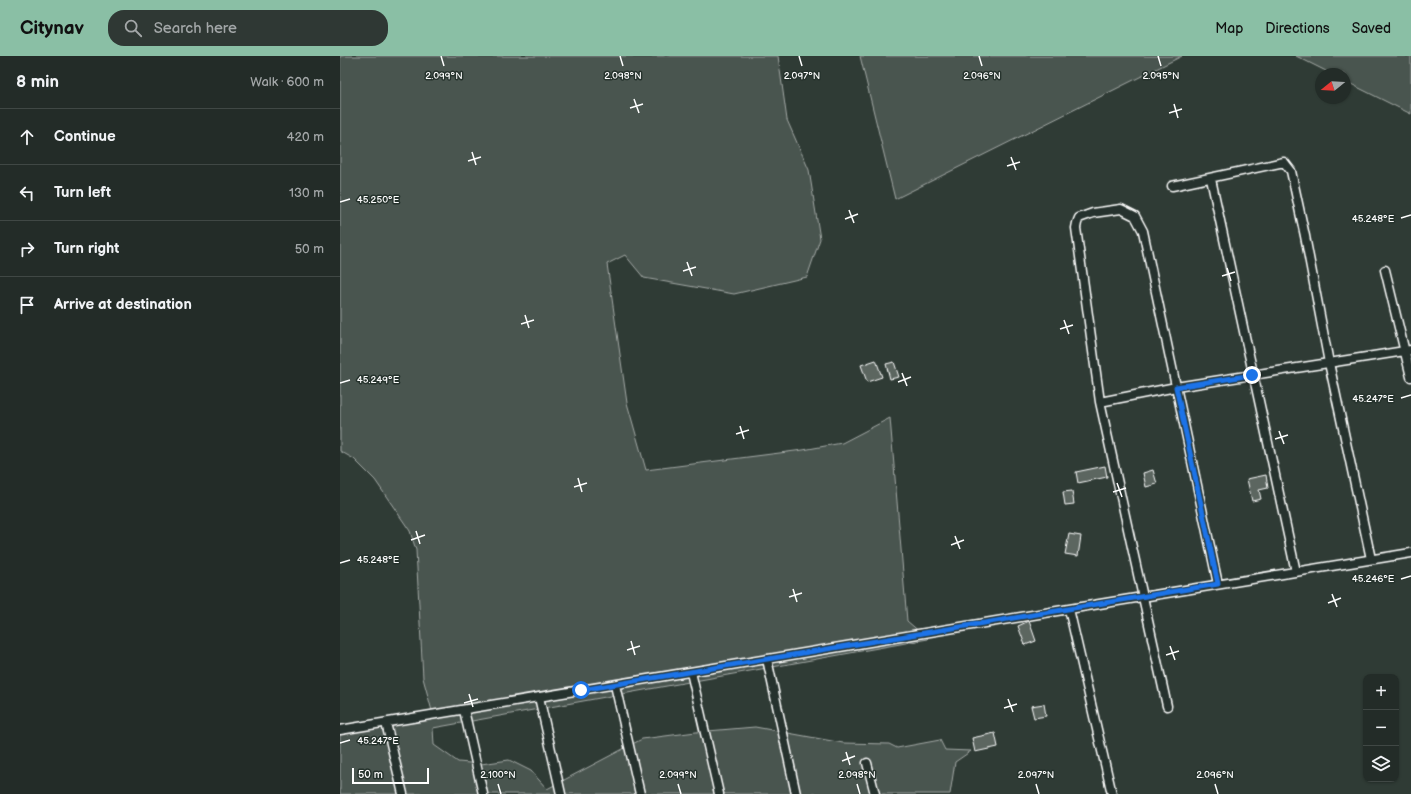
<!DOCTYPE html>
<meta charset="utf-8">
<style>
body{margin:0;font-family:"Balsamiq Sans",sans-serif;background:#2f3834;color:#f1f3f6}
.controls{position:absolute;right:12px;bottom:12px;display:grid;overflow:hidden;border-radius:8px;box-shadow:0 1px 3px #0004}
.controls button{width:36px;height:36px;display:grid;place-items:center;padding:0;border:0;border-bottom:1px solid #404845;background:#232c28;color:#f1f3f6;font:20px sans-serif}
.compass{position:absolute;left:975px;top:12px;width:36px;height:36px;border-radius:50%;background:#232c28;box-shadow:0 1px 3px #0004;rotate:252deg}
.scale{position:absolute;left:12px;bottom:10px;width:77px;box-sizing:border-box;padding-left:4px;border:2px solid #fff;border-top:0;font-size:11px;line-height:14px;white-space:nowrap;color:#fff;-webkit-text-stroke:3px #26332d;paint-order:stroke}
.stop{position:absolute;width:12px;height:12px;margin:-9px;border:3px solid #1a73e8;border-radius:50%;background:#fff}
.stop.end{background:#1a73e8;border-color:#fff;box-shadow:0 1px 4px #0008}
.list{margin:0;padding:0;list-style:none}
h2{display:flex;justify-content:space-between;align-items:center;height:52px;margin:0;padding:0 16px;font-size:17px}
h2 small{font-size:13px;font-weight:400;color:#a3a7a8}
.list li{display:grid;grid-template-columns:26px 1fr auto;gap:12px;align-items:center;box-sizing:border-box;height:56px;padding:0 16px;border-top:1px solid #404845}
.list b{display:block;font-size:15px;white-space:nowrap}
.list em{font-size:13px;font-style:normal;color:#a3a7a8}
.icon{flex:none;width:22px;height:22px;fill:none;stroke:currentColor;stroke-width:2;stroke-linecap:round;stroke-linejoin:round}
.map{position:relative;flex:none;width:1071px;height:738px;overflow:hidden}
header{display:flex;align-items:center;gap:24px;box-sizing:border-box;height:56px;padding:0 20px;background:#8abfa5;color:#111}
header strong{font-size:19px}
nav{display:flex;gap:22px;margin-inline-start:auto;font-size:14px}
.search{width:280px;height:36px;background:#2f3834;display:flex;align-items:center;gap:10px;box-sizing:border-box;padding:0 14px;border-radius:16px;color:#a3a7a8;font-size:15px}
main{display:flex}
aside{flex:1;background:#232c28}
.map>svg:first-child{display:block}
.green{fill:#4a544f;stroke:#a4aaa7}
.building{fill:#5b6661;stroke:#fff}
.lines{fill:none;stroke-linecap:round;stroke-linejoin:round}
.minor-casing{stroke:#fff;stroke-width:11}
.minor{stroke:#26332d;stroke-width:8}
.route{stroke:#1a73e8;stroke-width:5}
.ticks{fill:none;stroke:#fff;stroke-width:1.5}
.ticks-label{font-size:10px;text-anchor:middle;fill:#fff;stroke:#26332d;stroke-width:3;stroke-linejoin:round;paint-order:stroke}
</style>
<header>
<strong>Citynav</strong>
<div class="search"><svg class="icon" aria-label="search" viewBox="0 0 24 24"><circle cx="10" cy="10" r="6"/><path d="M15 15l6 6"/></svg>Search here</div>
<nav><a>Map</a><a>Directions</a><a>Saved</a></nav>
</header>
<main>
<aside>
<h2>8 min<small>Walk · 600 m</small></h2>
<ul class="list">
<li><svg class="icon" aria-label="ahead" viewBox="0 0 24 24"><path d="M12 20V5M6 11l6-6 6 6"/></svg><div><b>Continue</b></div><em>420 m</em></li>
<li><svg class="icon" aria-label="left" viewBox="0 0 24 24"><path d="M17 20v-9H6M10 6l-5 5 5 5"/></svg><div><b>Turn left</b></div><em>130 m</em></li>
<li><svg class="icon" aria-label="right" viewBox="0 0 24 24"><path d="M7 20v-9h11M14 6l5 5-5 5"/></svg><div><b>Turn right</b></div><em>50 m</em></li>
<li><svg class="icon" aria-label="arrive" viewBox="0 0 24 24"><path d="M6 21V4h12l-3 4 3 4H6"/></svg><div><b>Arrive at destination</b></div></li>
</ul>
</aside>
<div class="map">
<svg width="1071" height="738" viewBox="0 0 1071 738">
<rect width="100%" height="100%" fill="#2f3b35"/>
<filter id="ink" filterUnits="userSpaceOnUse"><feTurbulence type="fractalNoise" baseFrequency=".025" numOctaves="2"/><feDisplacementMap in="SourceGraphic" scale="8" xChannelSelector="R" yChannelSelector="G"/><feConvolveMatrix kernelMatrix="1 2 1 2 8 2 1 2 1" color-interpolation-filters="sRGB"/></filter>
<g filter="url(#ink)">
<path class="green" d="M0,0H438L447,64L469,114L480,183L467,221L394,238L304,222L285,199L267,208L287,347L306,414L463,394L502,387L550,362L567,565L588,583L93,672L94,689L118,706L141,708L169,704L191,715L207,733L302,683L356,676L415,671L503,687L549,688L557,692L600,684L605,694L631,695L615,706L610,738H0V670L92,655L83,622L76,494L70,475L35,424L14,403L0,395Z
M520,0H842L555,143Z
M956,0H1071V58L1005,25V18H992Z"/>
<path class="building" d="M536,304L542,321L527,326L521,309Z
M554,306L559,321L550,323L546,308Z
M765,410L767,421L738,427L736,416Z
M813,414L817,428L806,431L803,417Z
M926,419L928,432L919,434L921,443L912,445L907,423Z
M732,435L734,448L725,449L723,436Z
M729,478L741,480L738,500L725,498Z
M689,565L696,585L685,589L678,570Z
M704,648L706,660L694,662L691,650Z
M655,677L658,691L635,696L632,682Z"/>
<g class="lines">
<defs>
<path id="minor" d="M871,123L956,516
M832,130L944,106L951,115L965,180L989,307L1031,503
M1045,214L1071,321
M760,346L736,172L737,167L739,162L753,157L781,153L795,160L803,175L878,528
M427,603L456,738
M351,616L379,738
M275,629L300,738
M199,641L221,738
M827,650L760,346L836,331L1071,294
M124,654L143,738
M46,667L63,738
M0,674L729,553
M527,707L535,738
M772,738L729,553L1071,497"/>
</defs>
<use href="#minor" class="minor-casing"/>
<use href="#minor" class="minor"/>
</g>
</g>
<g class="lines" filter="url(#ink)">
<path class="route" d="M241,634L878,528L836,331L912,319"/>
</g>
<path class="ticks" d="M101,0L104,10M280,0L283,10M459,0L462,10M639,0L642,10M818,0L821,10M294,43L299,57M834,48L838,62M290,52L303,48M829,57L842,53M132,96L136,109M671,101L676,114M128,105L141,101M667,110L680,106M0,146L10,143M509,154L514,167M1061,162L1071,159M505,163L518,158M347,206L352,220M887,212L891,225M343,215L356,211M882,220L895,216M185,259L189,272M724,264L729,278M181,268L194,264M720,273L733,269M562,317L567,330M558,326L571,321M0,327L10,324M1061,342L1071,339M400,370L404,383M939,375L944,388M396,378L409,374M935,383L948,379M238,422L242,436M777,427L782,441M234,431L247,427M773,436L786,432M76,475L80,488M615,480L620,493M71,484L85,479M611,489L624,484M0,507L10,504M1061,523L1071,520M453,533L457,546M992,538L997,551M449,541L462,537M988,547L1001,542M291,585L295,599M830,590L835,604M287,594L300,590M826,599L839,595M129,638L133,651M668,643L673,656M124,647L138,643M664,652L677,648M0,687L10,684M506,696L510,709M502,705L515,700M158,728L161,738M338,728L341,738M517,728L520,738M696,728L699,738M875,728L878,738"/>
<g class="ticks-label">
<text x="104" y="23">2.099°N</text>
<text x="283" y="23">2.098°N</text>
<text x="462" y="23">2.097°N</text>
<text x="642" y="23">2.096°N</text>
<text x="821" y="23">2.095°N</text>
<text x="38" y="147">45.250°E</text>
<text x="1033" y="166">45.248°E</text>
<text x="38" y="327">45.249°E</text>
<text x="1033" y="346">45.247°E</text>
<text x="38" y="507">45.248°E</text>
<text x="1033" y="526">45.246°E</text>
<text x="38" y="688">45.247°E</text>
<text x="158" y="722">2.100°N</text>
<text x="338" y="722">2.099°N</text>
<text x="517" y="722">2.098°N</text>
<text x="696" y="722">2.097°N</text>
<text x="875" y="722">2.096°N</text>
</g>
</svg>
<div class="controls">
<button>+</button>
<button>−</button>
<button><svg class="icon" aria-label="layers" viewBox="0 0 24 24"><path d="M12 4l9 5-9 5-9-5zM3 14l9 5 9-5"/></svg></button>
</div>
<svg class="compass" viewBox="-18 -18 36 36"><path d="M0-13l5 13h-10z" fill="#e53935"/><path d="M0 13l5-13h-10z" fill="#a3a7a8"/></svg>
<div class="scale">50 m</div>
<div class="stop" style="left:241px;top:634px"></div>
<div class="stop end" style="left:912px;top:319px"></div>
</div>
</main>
